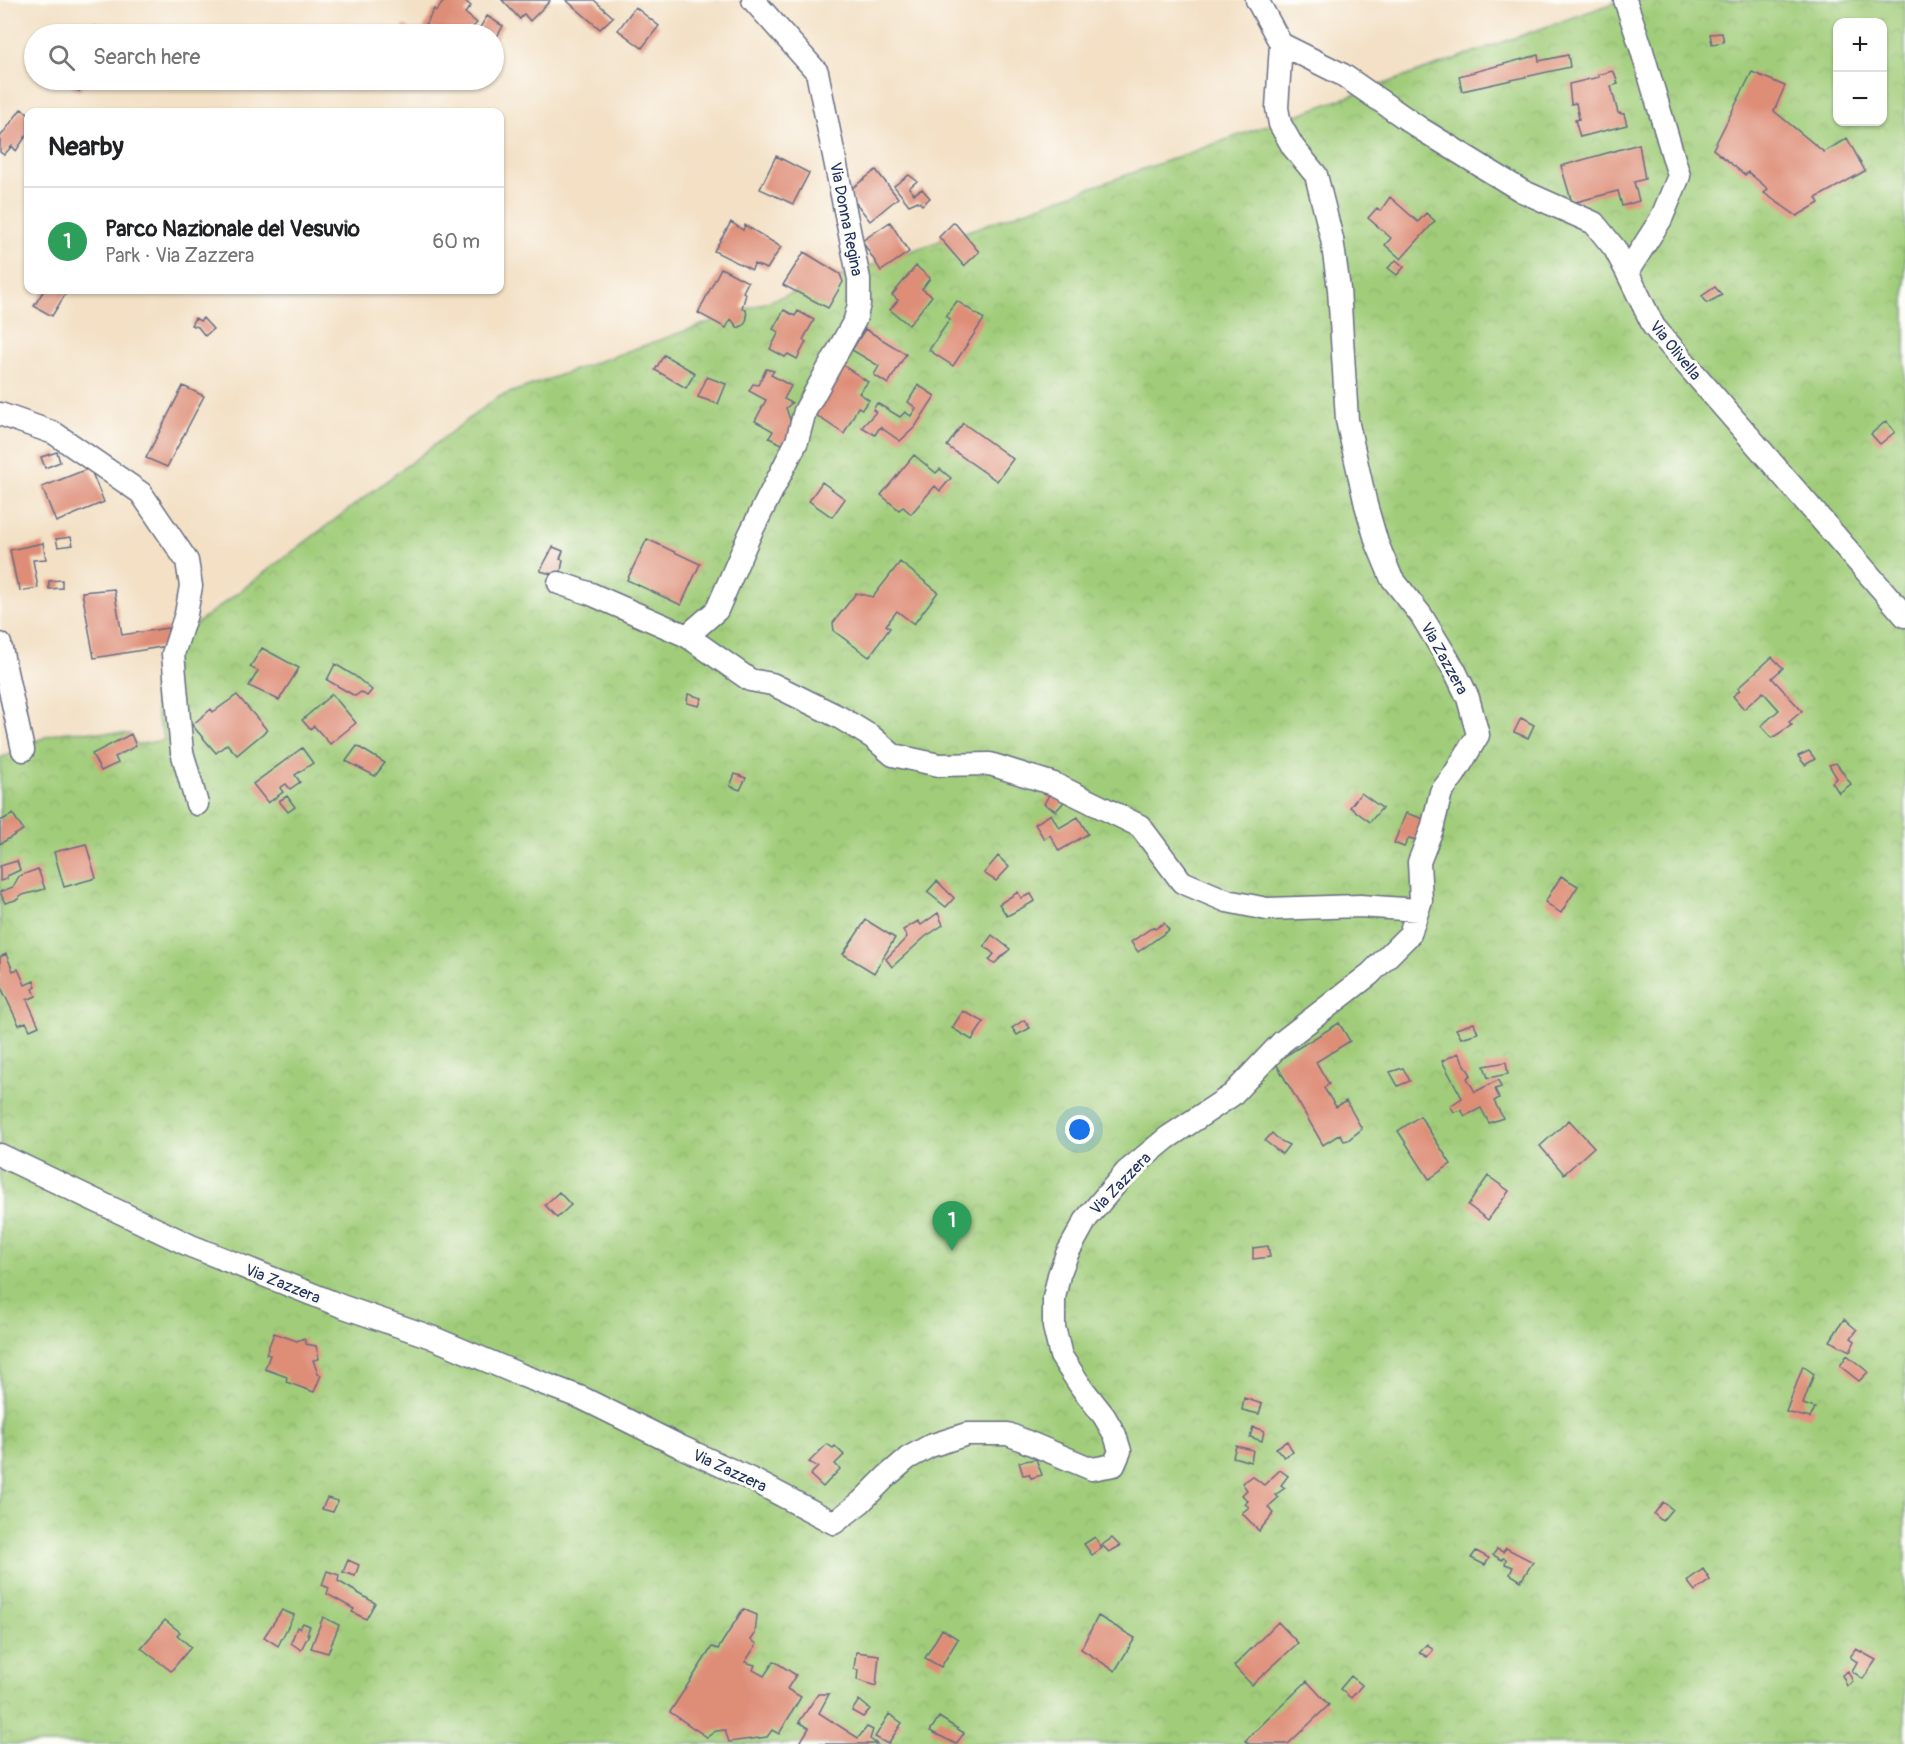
<!DOCTYPE html>
<meta charset="utf-8">
<style>
body{margin:0;font-family:Pangolin,sans-serif;background:#f2f2f2;color:#202124}
.controls{position:absolute;right:18px;top:18px;display:grid;overflow:hidden;border-radius:12px;box-shadow:0 2px 4px #0004}
.controls button{width:54px;height:54px;display:grid;place-items:center;padding:0;border:0;border-bottom:2px solid #e0e0e0;background:#fff;color:#202124;font:30px sans-serif}
.you{position:absolute;left:1080px;top:1130px;width:21px;height:21px;margin:-15px;border:4px solid #fff;border-radius:50%;background:#1a73e8;box-shadow:0 0 0 9px #1a73e833}
.badge{display:grid;place-items:center;width:39px;height:39px;border-radius:50%;background:#1a73e8;color:#fff;font-size:20px;font-weight:700}
.pin{position:absolute;translate:-50% -50px;filter:drop-shadow(0 2px 3px #0008)}
.pin::after{content:'';position:absolute;top:32px;width:21px;height:18px;background:inherit;clip-path:polygon(0 0,100% 0,50% 100%)}
.list{margin:0;padding:0;list-style:none}
h2{display:flex;justify-content:space-between;align-items:center;height:78px;margin:0;padding:0 24px;font-size:26px}
h2 small{font-size:20px;font-weight:400;color:#757577}
.list li{display:grid;grid-template-columns:39px 1fr auto;gap:18px;align-items:center;box-sizing:border-box;height:108px;padding:0 24px;border-top:2px solid #e0e0e0}
.list b{display:block;font-size:22px;white-space:nowrap}
.list p{margin:0;font-size:20px;white-space:nowrap;color:#757577}
.list em{font-size:20px;font-style:normal;color:#757577}
.icon{flex:none;width:33px;height:33px;fill:none;stroke:currentColor;stroke-width:2;stroke-linecap:round;stroke-linejoin:round}
.map{position:relative;flex:none;width:1905px;height:1744px;overflow:hidden}
.search{position:absolute;background:#fff;box-shadow:0 2px 4px #0004;left:24px;top:24px;width:480px;height:66px;display:flex;align-items:center;gap:15px;box-sizing:border-box;padding:0 21px;border-radius:33px;color:#757577;font-size:22px}
.panel{position:absolute;background:#fff;box-shadow:0 2px 4px #0004;left:24px;top:108px;width:480px;height:186px;border-radius:12px}
.map>svg:first-child{display:block}
.park{fill:url(#park-crowns);stroke:#5e7e6c;stroke-width:1.5;fill-rule:evenodd}
.building{fill:#de8d77}
.lines{fill:none;stroke-linecap:round;stroke-linejoin:round}
.street-casing{stroke:#676d82;stroke-width:25}
.street{stroke:#fff;stroke-width:22}
.labels{text-anchor:middle;stroke-width:6;stroke-linejoin:round;paint-order:stroke}
.street-label{font-size:16px;fill:#1b2f5e;stroke:#fdfcf7}
</style>
<div class="map">
<svg width="1905" height="1744" viewBox="0 0 1905 1744">
<defs>
<pattern id="park-crowns" width="20" height="18" patternUnits="userSpaceOnUse" patternTransform="scale(1.5)"><rect width="20" height="18" fill="#a1cd7a"/><path d="M2 6a3 3 0 1 1 6 0M12 15a3 3 0 1 1 6 0" fill="none" stroke="#8ab06c"/></pattern>
</defs>
<rect width="100%" height="100%" fill="#fdfcf7"/>
<filter id="ink" filterUnits="userSpaceOnUse"><feTurbulence type="fractalNoise" baseFrequency=".0167" numOctaves="2"/><feDisplacementMap in="SourceGraphic" scale="12" xChannelSelector="R" yChannelSelector="G"/><feConvolveMatrix kernelMatrix="1 2 1 2 8 2 1 2 1" color-interpolation-filters="sRGB"/></filter>
<filter id="wash" filterUnits="userSpaceOnUse"><feTurbulence type="fractalNoise" baseFrequency=".008" numOctaves="4" result="noise"/><feDisplacementMap in="SourceGraphic" scale="24" xChannelSelector="R" yChannelSelector="G"/><feGaussianBlur stdDeviation="1.35" result="paint"/><feColorMatrix in="noise" values="0 0 0 0 0 0 0 0 0 0 0 0 0 0 0 0 0 1.4 0 .05"/><feComposite in="paint" operator="in"/></filter>
<g filter="url(#wash)">
<rect width="100%" height="100%" fill="#f3e0c5"/>
<path class="park" d="M1622,0H1905V1744H0V758C18,752 33,741 51,735C76,728 105,734 130,734L136,745L165,740L157,717L153,689L167,646L498,397ZM1838,22H1882V122H1838Z"/>
<g id="blocks">
<path class="building" d="M445,0H464L471,6L465,13L477,23L466,34H427L422,31L434,9L436,11Z
M502,0H549L550,1L530,21L524,14L520,19Z
M566,0H594L613,17L600,29Z
M635,7L659,26L642,48L618,30Z
M487,16L503,26L494,42V34H476Z
M405,25L416,34H404L400,31Z
M96,26L108,34H90Z
M1722,33L1724,42L1712,44L1710,34Z
M1538,55L1539,61L1568,55L1570,67L1462,91L1459,76Z
M1612,71L1615,74L1618,84L1611,86L1618,113L1624,114L1627,125L1580,137L1575,120L1579,119L1576,103L1571,104L1569,84L1599,77L1598,75Z
M1752,72L1785,86L1774,111L1824,152L1847,138L1865,171L1816,198L1819,203L1797,216L1764,193L1768,189L1748,172L1745,175L1713,149Z
M63,80H87L79,91Z
M21,109L28,113V133L16,151L12,146L4,155L0,152V137Z
M1639,144L1645,179L1634,182L1639,201L1622,206L1618,191L1572,203L1561,166Z
M776,156L809,173L793,204L760,189Z
M876,170L898,198L870,221L847,192Z
M909,175L917,181L909,188L914,194L922,189L930,198L922,205L918,201L909,205L894,186Z
M1390,197L1418,222L1426,213L1435,221L1401,259L1385,245L1391,238L1368,218L1376,209L1381,210Z
M731,222L743,230L745,225L781,247L767,269L754,264L752,270L714,251Z
M890,222L909,252L881,271L862,241Z
M954,222L979,252L964,266L939,237Z
M804,252L840,274L843,282L828,308L783,285Z
M1396,260L1404,267L1397,275L1388,268Z
M916,266L930,278L922,289L932,296L909,325L890,310L898,300L892,295Z
M721,268L748,282L743,292L746,294L742,308L746,310L747,318L744,325L738,328L731,319L726,328L698,313Z
M1715,287L1722,295L1707,303L1702,296Z
M44,290H68L52,316L34,306Z
M957,301L984,319L953,366L929,350L950,319L946,316Z
M784,310L795,316L798,311L814,320L803,340L806,342L797,359L788,354L785,357L770,349L779,332L773,329Z
M195,318L200,321L203,318L213,329L205,336L198,327L191,325Z
M865,329L906,354L888,384L874,375L879,366L852,350Z
M664,355L695,373L686,388L655,370Z
M841,364L868,382L859,393L869,400L862,409L858,407L844,434L810,411Z
M766,369L774,371L771,375L791,386L784,399L792,403L786,408L794,431L786,446L769,438L773,431L755,421L766,400L749,391L753,384L758,385Z
M707,377L726,384L718,404L698,397Z
M918,385L935,396L915,427L900,441L880,427L875,435L862,427L876,412L873,410L877,403L900,417L905,412L911,416L916,408L908,402Z
M183,386L204,396L167,467L146,458Z
M1886,421L1895,432L1880,444L1871,434Z
M963,423L1013,459L997,481L947,446Z
M57,452L60,462L45,468L41,457Z
M914,455L936,473L940,469L951,478L940,491L935,486L911,514L903,507L899,510L881,495Z
M90,468L104,502L56,522L42,487Z
M822,482L845,499L832,517L809,501Z
M71,537L73,545L58,547L56,539Z
M647,539L700,564L681,605L627,580Z
M43,543L46,559L33,560L38,588L20,591L19,584H17L10,550Z
M553,547L563,551L560,559L563,560L560,576L540,571Z
M900,562L938,592L914,624L897,611L886,625L890,628L869,657L834,631L833,623L856,593L873,597Z
M62,580V588L49,589V581Z
M114,589L122,635L168,628L167,646L94,658L82,592Z
M262,648L299,668L279,700L249,686L258,671L250,667Z
M1772,657L1783,668L1772,678L1802,711L1789,722L1792,725L1772,738L1761,726L1779,710L1763,692L1744,709L1733,696L1740,690L1738,688Z
M335,664L355,676L372,690L367,696L361,692L355,696L327,680Z
M332,694L356,723L330,744L314,726L310,729L302,720Z
M688,694L702,698L699,706L687,703Z
M237,695L267,730L237,755L227,744L216,753L192,725L211,709L213,712Z
M1521,718L1534,725L1528,738L1514,732Z
M131,734L136,746L115,757L118,763L101,771L92,754Z
M357,746L385,763L375,776L346,761Z
M302,748L313,763L295,775L300,782L290,789L286,784L280,788L283,792L268,803L253,784Z
M1809,751L1815,759L1805,765L1798,756Z
M1836,763L1851,784L1839,793L1832,782L1837,778L1829,765Z
M735,774L746,778L740,790L730,786Z
M1050,793L1064,802L1056,811L1044,804Z
M1361,793L1382,808L1370,822L1350,807Z
M287,796L295,807L288,812L279,801Z
M1406,813L1424,819L1416,840L1409,838L1404,847L1394,843Z
M13,814L23,830L0,844V821Z
M1051,814L1059,828L1078,817L1088,834L1059,851L1050,835L1044,839L1035,824Z
M86,844L96,878L64,887L54,852Z
M998,856L1009,867L996,881L984,873Z
M17,861L20,870L7,876V879L0,881V866Z
M38,869L45,889L19,896V899L5,903L0,892L13,887L19,876Z
M1561,876L1578,886L1561,913L1545,902Z
M937,881L954,898L946,907L927,892Z
M1018,892L1021,898L1031,894L1035,901L1007,916L999,904Z
M938,913L943,925L925,937L892,967L886,959L907,937L903,930L918,921L921,925Z
M866,920L895,938L874,973L843,954Z
M1164,923L1169,930L1138,952L1131,942L1153,927L1155,929Z
M992,935L1010,949L994,964L989,960L994,954L984,946Z
M6,954L13,971L18,969L25,985L34,981L36,987L33,989L36,996L27,1000L39,1026L30,1030L26,1022L19,1025L0,985V957Z
M963,1011L984,1022L972,1040L952,1028Z
M1024,1020L1030,1028L1017,1035L1012,1028Z
M1339,1023L1350,1041L1316,1062L1329,1084L1324,1088L1336,1107L1346,1101L1362,1129L1348,1140L1344,1141L1340,1134L1323,1145L1275,1062Z
M1474,1023L1478,1033L1461,1038L1456,1029Z
M1458,1053L1471,1075L1467,1078L1475,1092L1498,1080L1501,1087L1495,1089L1499,1098L1494,1101L1503,1118L1489,1123L1481,1108L1465,1116L1461,1110L1454,1112L1450,1106L1462,1098L1442,1061Z
M1506,1062L1508,1074L1488,1078L1484,1066Z
M1403,1068L1410,1081L1398,1086L1390,1072Z
M1420,1116L1451,1164L1429,1179L1398,1131Z
M1569,1120L1594,1147L1564,1174L1540,1146Z
M1272,1133L1279,1140L1289,1145L1282,1154L1265,1141Z
M1488,1176L1509,1191L1488,1220L1468,1205Z
M559,1192L571,1205L557,1218L545,1205Z
M1268,1246L1270,1257L1253,1259V1248Z
M1844,1319L1857,1330L1851,1338L1855,1341L1850,1351L1830,1341Z
M274,1333L297,1341L304,1338L306,1344L316,1346L319,1359L313,1360L318,1374L321,1375L314,1392L286,1382L287,1377L265,1369L270,1355L266,1354Z
M1847,1355L1868,1372L1859,1381L1840,1366Z
M1803,1366L1814,1374L1803,1404L1815,1408L1810,1418L1786,1412Z
M1244,1398L1262,1404L1259,1414L1242,1410Z
M1253,1427L1264,1431L1262,1441L1250,1437Z
M1287,1441L1293,1452L1284,1457L1276,1448Z
M827,1444L833,1448L835,1446L844,1455L835,1464L840,1469L823,1487L810,1475L818,1467L809,1462Z
M1236,1446L1253,1450L1251,1462L1233,1457Z
M1036,1459L1042,1475L1031,1478L1029,1474L1023,1475L1019,1462Z
M1280,1470L1288,1476L1281,1485L1285,1488L1275,1495L1278,1498L1268,1507L1274,1513L1259,1531L1242,1513L1249,1507L1245,1504L1248,1501L1242,1495L1247,1490L1242,1483L1252,1476L1264,1485Z
M327,1498L338,1501L333,1512L322,1509Z
M1663,1502L1672,1509L1662,1521L1654,1514Z
M1095,1537L1102,1548L1092,1555L1084,1544Z
M1112,1538L1120,1546L1109,1552L1102,1545Z
M1506,1548L1533,1562L1521,1581L1510,1574L1513,1567L1505,1564L1506,1559L1503,1558L1502,1560L1493,1555L1497,1549L1503,1552Z
M1476,1551L1489,1558L1485,1565L1471,1558Z
M348,1560L359,1565L355,1576L343,1572Z
M1703,1569L1710,1580L1695,1591L1687,1581Z
M327,1571L339,1575L338,1581L375,1603L366,1619L352,1612L354,1609L327,1594L329,1588L322,1585Z
M743,1609L757,1615L755,1634L751,1640L757,1644L745,1662L755,1665L753,1670L764,1676L774,1661L796,1675L787,1689L801,1697L779,1734L772,1730L767,1737L729,1742L725,1730L716,1731L707,1737L670,1712L712,1647L718,1649Z
M282,1610L294,1615L278,1646L264,1637Z
M1098,1616L1135,1638L1115,1671L1081,1649Z
M323,1617L339,1625L328,1653L311,1648Z
M165,1620L180,1632L177,1635L191,1647L171,1671L141,1648Z
M1278,1622L1298,1643L1252,1685L1234,1666Z
M303,1623L310,1626L307,1634H309L301,1650L291,1643L297,1627L300,1628Z
M942,1629L958,1639L941,1667L925,1658Z
M1427,1644L1433,1650L1427,1657L1419,1652Z
M1856,1649L1876,1660L1863,1679L1852,1671L1857,1662L1850,1657Z
M856,1652L879,1655L876,1686L857,1680L858,1670L854,1669Z
M1848,1671L1853,1682L1847,1686L1842,1675Z
M1351,1676L1362,1685L1351,1698L1340,1689Z
M1307,1681L1329,1705L1288,1744H1249L1245,1741Z
M818,1694H829L819,1713L858,1738L867,1727L873,1730L870,1739L877,1744H799L809,1728L799,1722Z
M859,1700L870,1709L863,1717L852,1711Z
M889,1714L902,1723L888,1744L875,1737Z
M939,1717L964,1733L956,1744L930,1731Z"/>
</g>
</g>
<g filter="url(#ink)">
<use href="#blocks" fill-opacity="0" stroke="#676d82" stroke-width="1.5"/>
<g class="lines">
<defs>
<path id="street" d="M1257,0L1281,44
M1625,0L1640,44L1679,176L1661,219L1627,272L1654,327L1905,616
M1281,44L1343,75L1421,129L1522,191L1594,223L1615,249L1627,272
M0,414L54,433L141,493L187,561L191,586L186,614L173,654L182,752L197,804
M559,583L591,594L687,636L750,680L772,684L839,717L872,737L893,755L939,765L990,764L1054,784L1140,826L1182,882L1227,901L1267,909L1360,906L1418,910
M687,636L717,610L750,534L797,441L805,411L855,320L859,304V279L817,72L753,0
M0,644L23,750
M0,1155L191,1246L344,1307L431,1337L521,1375L582,1398L679,1446L755,1481L834,1523L861,1502L887,1476L908,1458L930,1446L967,1434H1008L1092,1469L1114,1465L1120,1451L1115,1435L1104,1416L1082,1388L1061,1356L1054,1327V1298L1059,1275L1067,1254L1087,1218L1126,1172L1167,1138L1232,1095L1282,1042L1370,974L1410,934L1421,900L1419,862L1432,829L1441,792L1454,775L1478,735L1468,698L1455,671L1421,615L1391,577L1377,543L1366,505L1347,420L1339,289L1332,239L1316,175L1293,147L1280,124L1277,108L1281,44"/>
</defs>
<use href="#street" class="street-casing"/>
<use href="#street" class="street"/>
</g>
</g>
<g class="labels">
<g class="street-label">
<text transform="translate(847 219) rotate(79)" y="6">Via Donna Regina</text>
<text transform="translate(1676 350) rotate(51)" y="6">Via Olivella</text>
<text transform="translate(1445 658) rotate(61)" y="6">Via Zazzera</text>
<text transform="translate(1120 1183) rotate(-46)" y="6">Via Zazzera</text>
<text transform="translate(283 1283) rotate(22)" y="6">Via Zazzera</text>
<text transform="translate(730 1470) rotate(25)" y="6">Via Zazzera</text>
</g>
</g>
</svg>
<div class="controls">
<button>+</button>
<button>−</button>
</div>
<div class="you"></div>
<div class="pin badge" style="left:952px;top:1251px;background:#2e9e5b">1</div>
<div class="search"><svg class="icon" aria-label="search" viewBox="0 0 24 24"><circle cx="10" cy="10" r="6"/><path d="M15 15l6 6"/></svg>Search here</div>
<section class="panel">
<h2>Nearby<small></small></h2>
<ul class="list">
<li><span class="badge" style="background:#2e9e5b">1</span><div><b>Parco Nazionale del Vesuvio</b><p>Park · Via Zazzera</p></div><em>60 m</em></li>
</ul>
</section>
</div>
